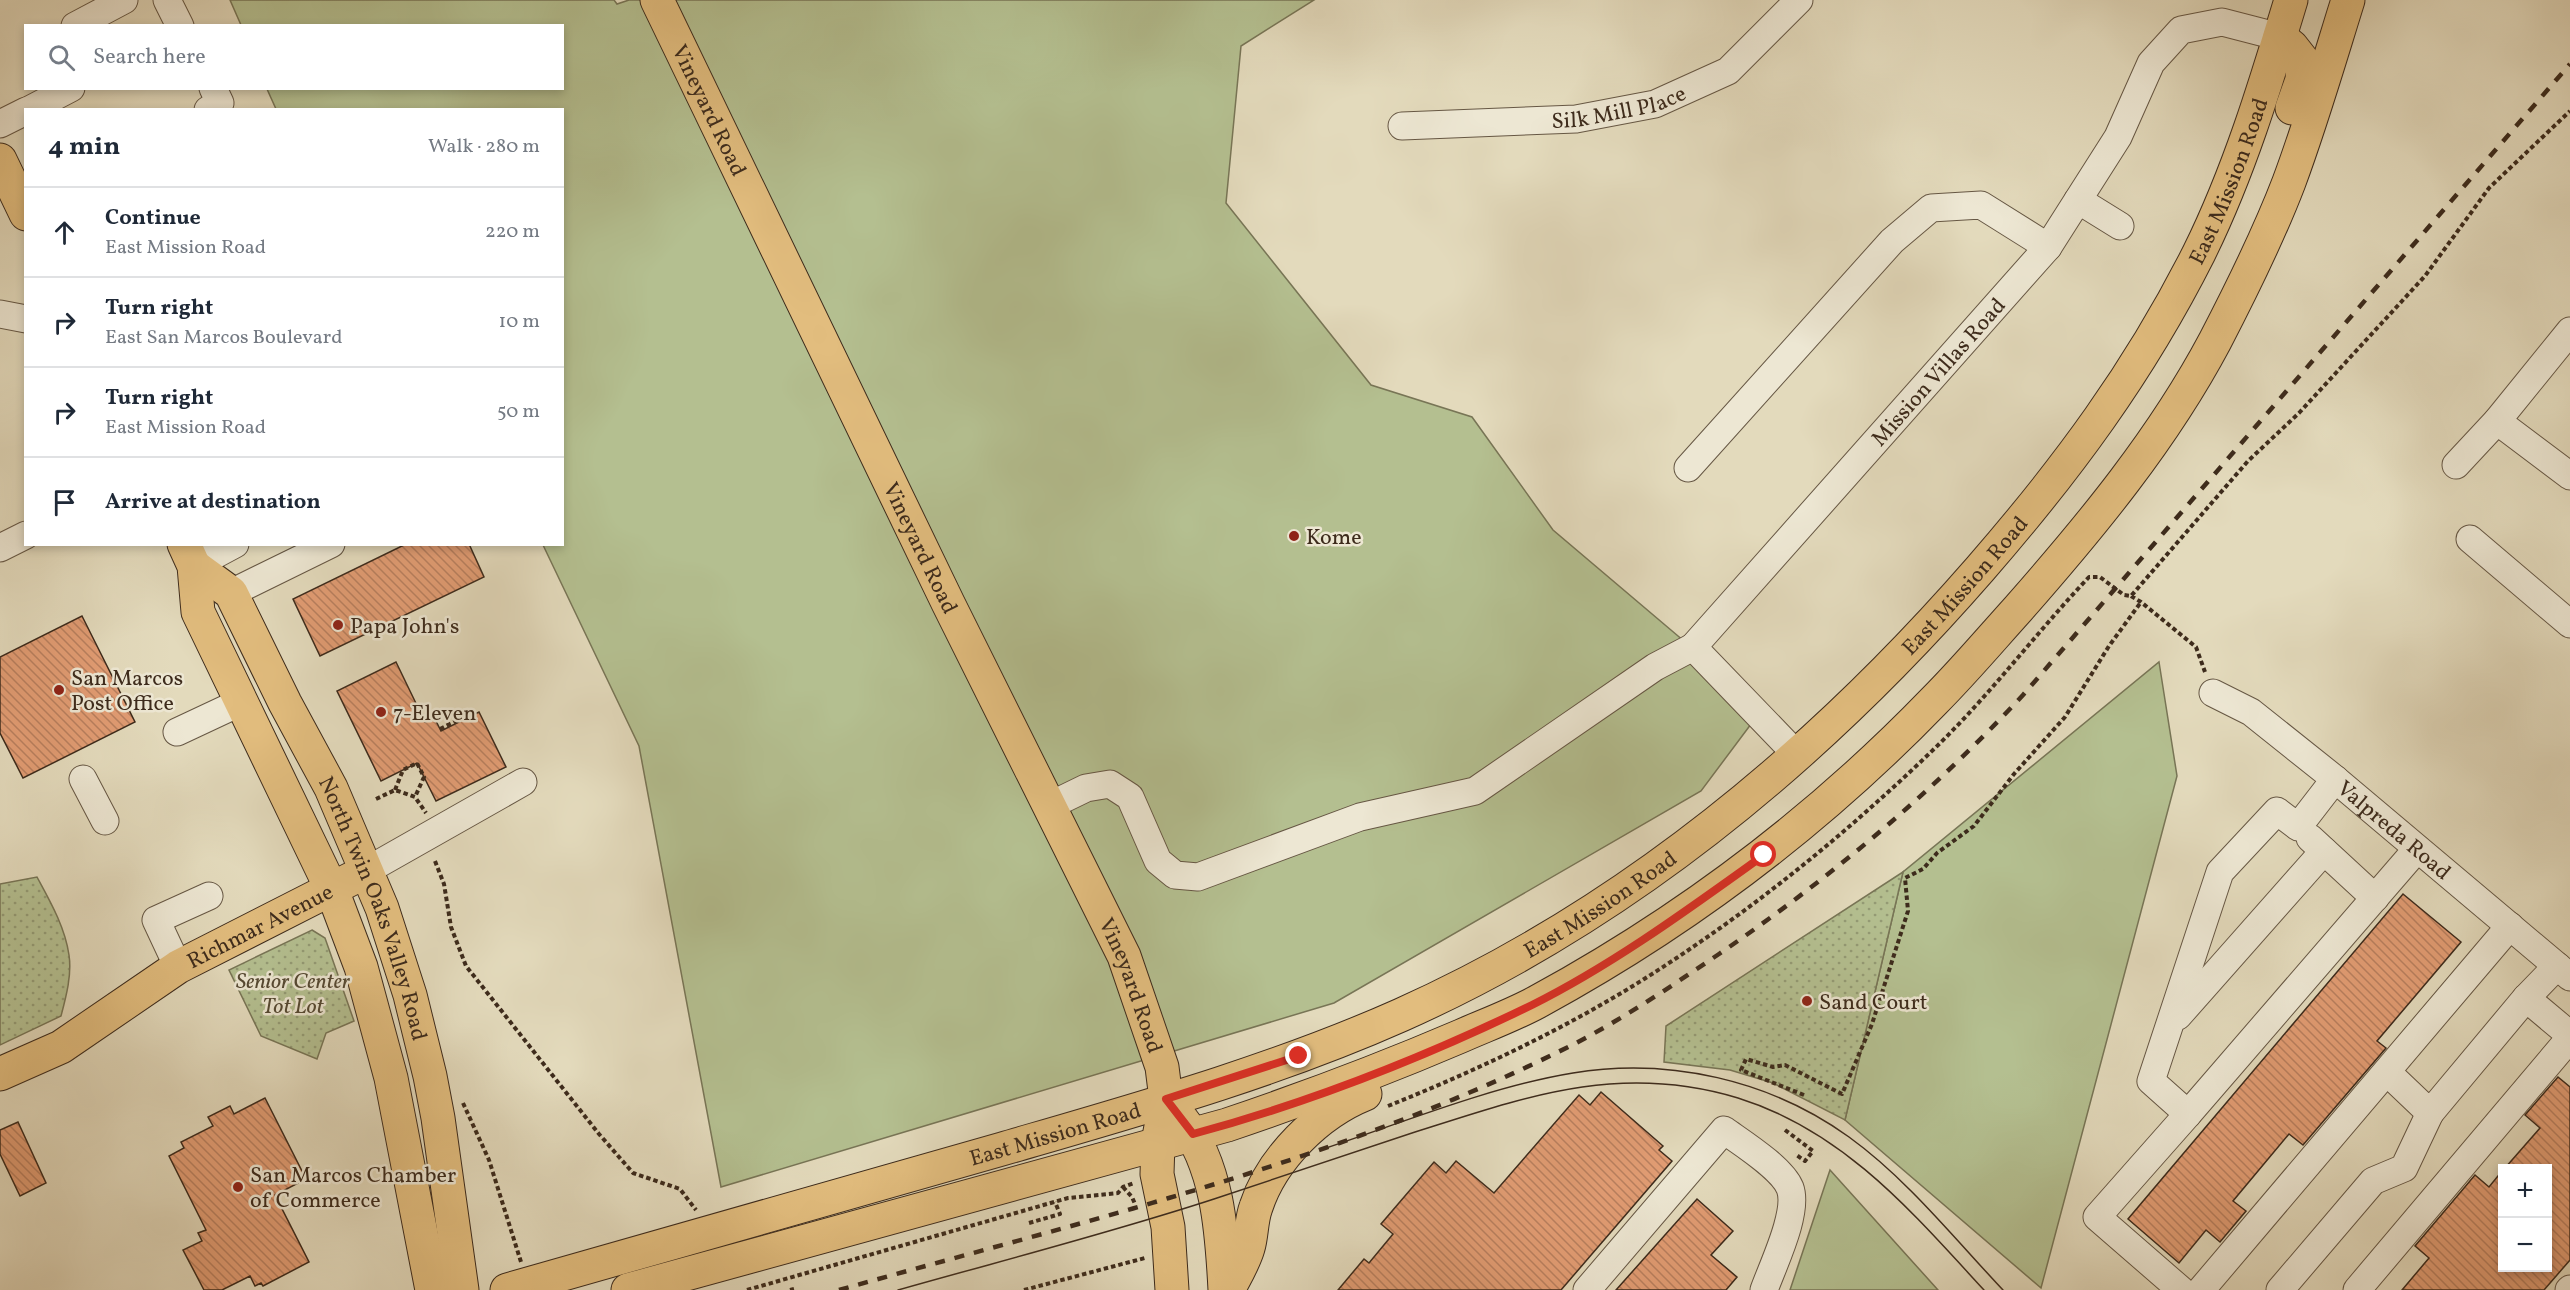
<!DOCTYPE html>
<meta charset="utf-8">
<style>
body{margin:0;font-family:Vollkorn,serif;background:#f2f2f3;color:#1f2937}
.controls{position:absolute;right:18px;bottom:18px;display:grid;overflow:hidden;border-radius:0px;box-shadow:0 3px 9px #0003}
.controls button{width:54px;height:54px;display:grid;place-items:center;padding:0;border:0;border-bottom:2px solid #e0e1e3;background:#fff;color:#1f2937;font:30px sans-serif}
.stop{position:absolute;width:18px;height:18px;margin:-14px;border:4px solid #d93025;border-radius:50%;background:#fff}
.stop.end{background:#d93025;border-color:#fff;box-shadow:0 2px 6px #0008}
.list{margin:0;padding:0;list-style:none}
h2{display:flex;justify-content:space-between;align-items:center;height:78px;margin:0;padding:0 24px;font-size:26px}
h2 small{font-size:20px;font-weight:400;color:#747a83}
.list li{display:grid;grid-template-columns:39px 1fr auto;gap:18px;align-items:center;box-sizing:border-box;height:90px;padding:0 24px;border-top:2px solid #e0e1e3}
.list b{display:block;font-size:22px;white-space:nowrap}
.list p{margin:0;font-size:20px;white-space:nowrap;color:#747a83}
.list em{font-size:20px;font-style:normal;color:#747a83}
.icon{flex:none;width:33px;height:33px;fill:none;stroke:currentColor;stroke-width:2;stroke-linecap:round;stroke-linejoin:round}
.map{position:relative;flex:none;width:2570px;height:1290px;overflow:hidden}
.search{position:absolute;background:#fff;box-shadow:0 3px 9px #0003;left:24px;top:24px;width:540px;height:66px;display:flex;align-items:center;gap:15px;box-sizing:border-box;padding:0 21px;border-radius:0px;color:#747a83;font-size:22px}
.panel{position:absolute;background:#fff;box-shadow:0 3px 9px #0003;left:24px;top:108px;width:540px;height:438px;border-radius:0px}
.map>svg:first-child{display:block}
.green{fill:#b4bf90;stroke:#787556;stroke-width:1.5}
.park{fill:url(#park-dots);stroke:#787556;stroke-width:1.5}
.building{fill:url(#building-back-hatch);stroke:#3d2b1c;stroke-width:1.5}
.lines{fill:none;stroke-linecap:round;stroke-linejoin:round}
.minor-casing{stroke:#665744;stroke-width:29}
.major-casing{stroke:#3d2b1c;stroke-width:35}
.path{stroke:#3d2b1c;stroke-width:4;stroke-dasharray:4.5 3;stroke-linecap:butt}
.minor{stroke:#ede7d3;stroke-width:27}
.major{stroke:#e2bd7e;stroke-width:33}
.tram{stroke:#3d2b1c;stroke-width:1.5}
.rail{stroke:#3d2b1c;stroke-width:4.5;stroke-dasharray:10 10;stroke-linecap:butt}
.route{stroke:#d93025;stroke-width:8}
.poi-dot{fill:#8f2418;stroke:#ede7d3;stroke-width:2}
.labels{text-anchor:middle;stroke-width:5;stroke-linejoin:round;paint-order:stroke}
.street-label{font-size:22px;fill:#3d2b1c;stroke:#ede7d3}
.poi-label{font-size:22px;fill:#3d2b1c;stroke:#ede7d3;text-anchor:start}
.park-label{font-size:22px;font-style:italic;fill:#554933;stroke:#ede7d3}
</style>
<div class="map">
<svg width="2570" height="1290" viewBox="0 0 2570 1290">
<defs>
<pattern id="park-dots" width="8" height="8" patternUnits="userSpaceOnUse" patternTransform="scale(1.5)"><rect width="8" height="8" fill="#b4bf90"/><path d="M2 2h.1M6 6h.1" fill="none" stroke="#949b75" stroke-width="1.8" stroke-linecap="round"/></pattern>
<pattern id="building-back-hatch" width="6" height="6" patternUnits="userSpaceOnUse" patternTransform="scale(1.5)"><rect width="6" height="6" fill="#e19c73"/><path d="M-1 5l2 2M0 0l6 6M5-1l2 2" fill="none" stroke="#b87f5e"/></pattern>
</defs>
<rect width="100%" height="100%" fill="#e3dabc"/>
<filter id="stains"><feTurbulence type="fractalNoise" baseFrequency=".00333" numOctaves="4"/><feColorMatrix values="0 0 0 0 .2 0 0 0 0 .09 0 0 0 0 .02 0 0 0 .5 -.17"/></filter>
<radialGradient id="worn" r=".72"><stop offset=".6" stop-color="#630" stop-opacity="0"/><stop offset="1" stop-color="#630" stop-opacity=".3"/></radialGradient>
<path class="green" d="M230,0H614L617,4L629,0H1314L1241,46L1226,203L1371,385L1472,417L1553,530L1763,708L1701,791L1334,1003L721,1187L639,746L543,545L562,544V110L276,109L267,89L562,88V26L241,25Z
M2159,662L2177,776L2041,1288L1845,1120L1903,872Z
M1830,1170L1938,1290H1790Z"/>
<path class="park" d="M1903,872L1845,1120L1773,1083L1730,1070L1664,1062L1666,1026Z
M37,877C50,901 65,927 69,955C72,975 66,997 61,1016L0,1045V884Z
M312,930L325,938L354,1021L326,1033L317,1059L261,1036L229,970Z"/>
<path class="building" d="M406,544H469L484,577L320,656L293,599Z
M82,616L135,722L23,778L0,733V657Z
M396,662L425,722L434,717L441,731L479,712L506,767L436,801L417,763L381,781L337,691Z
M2403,894L2461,942L2377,1041L2386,1048L2303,1145L2289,1134L2233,1201L2246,1211L2220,1242L2206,1230L2179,1263L2128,1219Z
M2558,1077L2570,1087V1260L2544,1290H2402L2429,1258L2415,1246L2475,1175L2489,1187L2502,1171V1268H2547V1168H2505L2540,1128L2525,1115Z
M1601,1092L1663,1146L1659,1150L1672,1161L1561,1290H1338L1364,1259L1369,1263L1393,1234L1381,1224L1434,1162L1446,1173L1456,1161L1494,1193L1579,1095L1590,1105Z
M265,1098L306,1179L275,1195L309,1262L263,1286L261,1283L255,1286L250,1276L222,1290H204L183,1250L202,1241L198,1233L206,1230L169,1156L184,1148L181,1142L213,1126L208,1117L230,1106L234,1114Z
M18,1122L46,1183L20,1196L0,1154V1130Z
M1697,1199L1733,1231L1711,1255L1737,1277L1726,1290H1616Z"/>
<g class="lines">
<defs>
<g id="minor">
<path d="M167,0L180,26"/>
<path d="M75,26L124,0"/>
<path d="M29,110L71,88"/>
<path d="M208,110L220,103L213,88"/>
<path d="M0,124L26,111"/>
<path id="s1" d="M1402,126L1576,119L1655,104L1728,71L1799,0"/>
<path d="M2078,200L2120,226"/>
<path d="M0,314L26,319"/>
<path d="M2497,421L2570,476"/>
<path d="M2456,465L2497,421L2570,331"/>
<path d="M1688,468L1892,241L1931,208L1981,205L2048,247"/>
<path d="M2470,539L2570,624"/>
<path d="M0,548L26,535"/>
<path d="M194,566L235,544"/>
<path d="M231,593L331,544"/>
<path id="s2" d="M2213,693L2251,712L2335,779L2570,977"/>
<path d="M177,732L241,702"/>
<path id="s3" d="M1798,756L1693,647L2048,247L2118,137L2151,63L2181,30L2222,22L2280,37"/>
<path d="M83,779L105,821"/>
<path d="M2335,779L2298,827L2277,811L2220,872L2151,1081L2188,1114L2417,849"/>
<path d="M1049,806L1086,788L1110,784L1130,797L1158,861L1175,875L1198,877L1360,817L1475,791L1655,667L1693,647"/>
<path d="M2310,838L2375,898"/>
<path d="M366,871L523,782"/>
<path d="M178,967L156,920L209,896"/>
<path d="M2526,998L2570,1035"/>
<path d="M2178,1016L2324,851"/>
<path d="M2388,1073L2430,1113L2526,998L2557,966"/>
<path d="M1587,1290L1724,1130C1742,1143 1782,1168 1790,1188C1799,1212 1773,1265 1764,1290"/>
<path d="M2181,1290L2097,1217L2188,1114"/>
<path d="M2201,1290L2510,926"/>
<path d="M2280,1290L2373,1181L2404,1168L2430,1113"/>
<path d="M2357,1290L2570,1038"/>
<path d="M2569,1290L2570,1289"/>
</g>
<g id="major">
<path id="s4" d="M657,0L948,603L1124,956L1162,1067L1166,1099L1158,1143L1157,1174L1168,1227L1172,1290"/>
<path d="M2280,37L2292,47L2303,61L2302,80L2292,108"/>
<path d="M0,160L26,214"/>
<path d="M184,544L194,566L198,612L332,890L361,967L391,1078L432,1290"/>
<path id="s5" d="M194,566L231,593L285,703L331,788L382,908L410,995L430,1076L438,1118L462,1290"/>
<path id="s6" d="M0,1074L61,1047L178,967L351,879"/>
<path d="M1180,1117C1218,1165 1222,1231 1225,1290"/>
<path id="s7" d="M507,1290C672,1243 837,1196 1002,1149C1136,1110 1273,1072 1401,1015C1627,914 1818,755 1980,569C2067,469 2139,372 2199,253C2239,172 2265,86 2291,0"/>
<path d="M628,1290L1227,1125C1307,1098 1384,1069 1461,1036C1486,1025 1513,1015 1537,1002C1684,922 1818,821 1934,701C1963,672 1990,640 2018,609C2091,526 2163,439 2215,341C2242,289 2268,237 2289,182C2311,123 2329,61 2348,0"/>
<path d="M1228,1290C1235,1277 1244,1262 1248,1248C1252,1235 1251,1220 1256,1207C1272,1158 1318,1113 1365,1094"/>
</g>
</defs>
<use href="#minor" class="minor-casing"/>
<use href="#major" class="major-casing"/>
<path class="path" d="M2131,596L2141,602L2196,647L2205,672
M440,729L472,713
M395,790L403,770L417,763L424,777L415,797
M376,799L395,790L415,797L426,813
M435,861L444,884L451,927L466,966L599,1134L633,1173L680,1189L696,1210
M1804,1095L1741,1070L1746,1059L1773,1067L1785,1065L1842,1094L1872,1024L1908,911L1905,878L1923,869L1937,853L1974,826L2014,774L2065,717L2109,646L2141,602
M463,1103L489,1160L521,1262
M1388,1106C1470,1073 1552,1035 1628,989C1739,921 1841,839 1934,749C1990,695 2036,633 2089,577H2100L2124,595L2131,596L2248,461L2299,413L2425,276L2489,188L2570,111
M1785,1130L1813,1151L1805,1161L1795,1154
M1123,1187L1132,1197L1135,1204
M1029,1223L1060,1214L1055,1202
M747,1290L1068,1198L1118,1193L1123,1187L1134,1183
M790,1290L794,1289
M1024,1290L1145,1258"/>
<use href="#minor" class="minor"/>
<use href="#major" class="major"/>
<path class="tram" d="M1326,1148C1404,1122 1493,1086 1573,1073C1669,1057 1770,1080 1849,1137C1907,1179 1954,1238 2003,1290
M898,1290C1004,1260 1110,1233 1214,1199C1280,1177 1346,1155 1412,1133C1525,1097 1619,1062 1738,1098C1844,1131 1912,1212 1984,1290"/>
<path class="rail" d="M839,1290C1087,1220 1344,1161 1576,1043C1626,1017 1673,985 1719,954C1830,878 1931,794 2023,695L2570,64"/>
</g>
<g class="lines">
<path class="route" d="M1299,1056L1166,1099L1193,1134C1308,1103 1425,1057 1532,1005C1614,964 1690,908 1764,855"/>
</g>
<g class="poi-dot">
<circle cx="1294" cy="536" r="6"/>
<circle cx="338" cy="625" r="6"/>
<circle cx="59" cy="690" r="6"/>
<circle cx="381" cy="712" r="6"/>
<circle cx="1807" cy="1001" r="6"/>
<circle cx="238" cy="1187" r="6"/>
</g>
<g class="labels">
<g class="street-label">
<text dy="8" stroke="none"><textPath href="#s1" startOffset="218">Silk Mill Place</textPath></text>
<text dy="8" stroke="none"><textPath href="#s4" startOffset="122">Vineyard Road</textPath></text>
<text dy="8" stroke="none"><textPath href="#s7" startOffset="2136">East Mission Road</textPath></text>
<text dy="8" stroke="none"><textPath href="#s3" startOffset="520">Mission Villas Road</textPath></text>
<text dy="8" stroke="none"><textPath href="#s4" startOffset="608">Vineyard Road</textPath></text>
<text dy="8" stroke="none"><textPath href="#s7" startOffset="1650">East Mission Road</textPath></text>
<text dy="8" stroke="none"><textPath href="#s2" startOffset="228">Valpreda Road</textPath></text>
<text dy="8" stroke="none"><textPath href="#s7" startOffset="1164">East Mission Road</textPath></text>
<text dy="8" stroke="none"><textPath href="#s5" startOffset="393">North Twin Oaks Valley Road</textPath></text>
<text dy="8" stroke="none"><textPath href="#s6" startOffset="300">Richmar Avenue</textPath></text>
<text dy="8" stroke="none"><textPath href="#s4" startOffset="1094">Vineyard Road</textPath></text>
<text dy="8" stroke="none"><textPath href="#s7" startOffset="570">East Mission Road</textPath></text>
</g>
<g class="poi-label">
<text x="1306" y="544">Kome</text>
<text x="350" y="633">Papa John's</text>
<text x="71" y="685">San Marcos<tspan x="71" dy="25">Post Office</tspan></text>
<text x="393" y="720">7-Eleven</text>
<text x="1819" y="1009">Sand Court</text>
<text x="250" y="1182">San Marcos Chamber<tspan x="250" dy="25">of Commerce</tspan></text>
</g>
<g class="park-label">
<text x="293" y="988">Senior Center<tspan x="293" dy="25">Tot Lot</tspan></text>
</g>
</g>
<rect width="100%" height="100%" filter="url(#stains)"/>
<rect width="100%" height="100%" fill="url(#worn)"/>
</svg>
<div class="controls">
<button>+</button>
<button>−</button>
</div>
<div class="stop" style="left:1764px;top:855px"></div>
<div class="stop end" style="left:1299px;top:1056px"></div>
<div class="search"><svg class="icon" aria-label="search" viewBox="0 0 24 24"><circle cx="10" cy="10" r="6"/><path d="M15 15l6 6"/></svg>Search here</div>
<section class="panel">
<h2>4 min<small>Walk · 280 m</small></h2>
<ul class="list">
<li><svg class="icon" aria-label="ahead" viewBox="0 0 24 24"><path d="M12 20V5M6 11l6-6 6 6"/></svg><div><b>Continue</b><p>East Mission Road</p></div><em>220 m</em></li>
<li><svg class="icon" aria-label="right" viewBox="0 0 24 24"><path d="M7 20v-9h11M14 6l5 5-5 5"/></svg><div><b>Turn right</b><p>East San Marcos Boulevard</p></div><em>10 m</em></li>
<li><svg class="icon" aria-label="right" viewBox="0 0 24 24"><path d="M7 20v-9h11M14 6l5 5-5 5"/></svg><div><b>Turn right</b><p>East Mission Road</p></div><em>50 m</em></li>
<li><svg class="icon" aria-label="arrive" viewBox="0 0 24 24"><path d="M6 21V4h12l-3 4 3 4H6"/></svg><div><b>Arrive at destination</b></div></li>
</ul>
</section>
</div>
